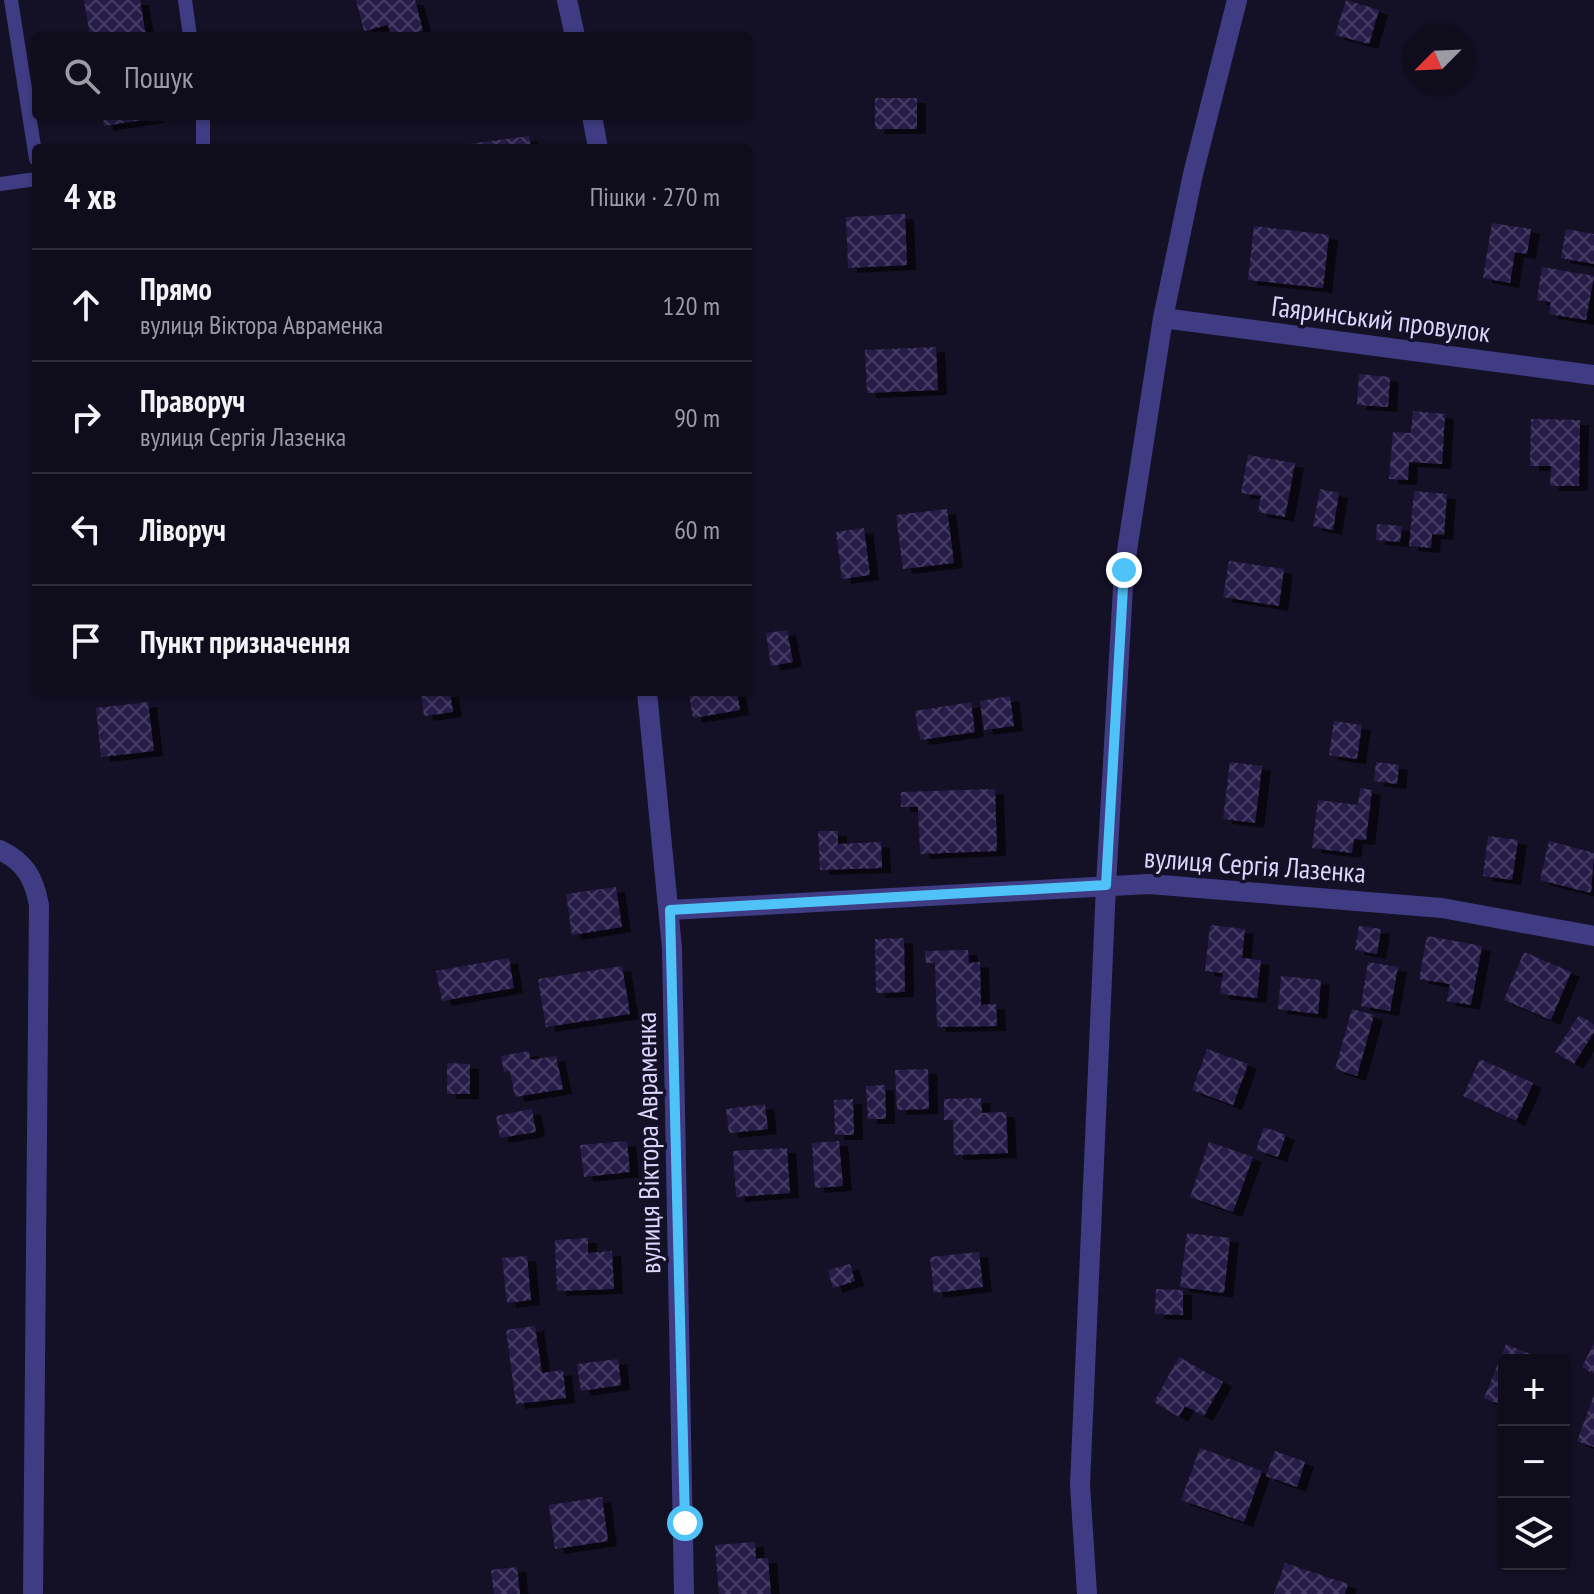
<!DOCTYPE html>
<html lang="uk">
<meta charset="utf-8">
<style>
body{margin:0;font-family:"PT Sans Narrow",sans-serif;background:#181525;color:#f1f3f6}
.controls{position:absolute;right:24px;bottom:24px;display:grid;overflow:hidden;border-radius:8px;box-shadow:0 2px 6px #0004}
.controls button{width:72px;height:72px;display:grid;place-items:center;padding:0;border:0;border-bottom:2px solid #2f2c3b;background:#0f0c1c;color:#f1f3f6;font:40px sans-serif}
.compass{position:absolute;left:1402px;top:24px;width:72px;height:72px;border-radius:50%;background:#0f0c1c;box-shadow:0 2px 6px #0004;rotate:246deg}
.stop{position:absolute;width:24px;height:24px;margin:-18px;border:6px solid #4fc3f7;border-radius:50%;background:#fff}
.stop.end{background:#4fc3f7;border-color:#fff;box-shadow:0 2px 8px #0008}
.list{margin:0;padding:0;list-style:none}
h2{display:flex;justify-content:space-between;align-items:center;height:104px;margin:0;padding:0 32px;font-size:34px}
h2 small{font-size:26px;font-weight:400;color:#9b9ba3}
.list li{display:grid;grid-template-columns:52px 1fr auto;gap:24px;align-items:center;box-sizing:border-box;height:112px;padding:0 32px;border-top:2px solid #2f2c3b}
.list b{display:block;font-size:30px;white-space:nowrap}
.list p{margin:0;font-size:26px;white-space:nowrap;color:#9b9ba3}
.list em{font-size:26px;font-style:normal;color:#9b9ba3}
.icon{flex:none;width:44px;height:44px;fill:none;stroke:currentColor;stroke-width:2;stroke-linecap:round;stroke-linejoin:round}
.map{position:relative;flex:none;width:1594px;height:1594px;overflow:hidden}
.search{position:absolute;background:#0f0c1c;box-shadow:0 2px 6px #0004;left:32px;top:32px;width:720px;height:88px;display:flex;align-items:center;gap:20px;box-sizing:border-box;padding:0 28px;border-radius:8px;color:#9b9ba3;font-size:30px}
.panel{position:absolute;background:#0f0c1c;box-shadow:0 2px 6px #0004;left:32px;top:144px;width:720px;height:552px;border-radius:8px}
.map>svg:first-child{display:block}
.building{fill:url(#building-cross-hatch);filter:url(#shadow)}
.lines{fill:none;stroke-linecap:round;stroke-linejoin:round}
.service{stroke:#403c84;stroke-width:14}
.minor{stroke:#403c84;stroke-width:20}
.route{stroke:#4fc3f7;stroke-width:10}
.labels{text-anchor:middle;stroke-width:7;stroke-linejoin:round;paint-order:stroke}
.street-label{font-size:28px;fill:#dcd6fe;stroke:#141026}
</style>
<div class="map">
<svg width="1594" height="1594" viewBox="0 0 1594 1594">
<defs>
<pattern id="building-cross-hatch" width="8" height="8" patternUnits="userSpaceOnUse" patternTransform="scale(2)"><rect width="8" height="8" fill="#261c47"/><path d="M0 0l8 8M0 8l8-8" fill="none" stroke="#453c63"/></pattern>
<filter id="shadow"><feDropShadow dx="9" dy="5" stdDeviation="0" flood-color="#0009"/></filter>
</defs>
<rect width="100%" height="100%" fill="#141026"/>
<path class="building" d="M84,0H140L146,36H90Z
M356,0H415L423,31L391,36L388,25L364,31Z
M1346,0L1379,10L1369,44L1335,35Z
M875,98H917V129H875Z
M103,116H155V118L104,126Z
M529,136L531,148H470L469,144Z
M905,214L907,265L848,268L846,217Z
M1492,223L1531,229L1527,254L1515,252L1510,283L1483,278Z
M1254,226L1329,235L1323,288L1248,280Z
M1566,229L1594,234V264L1561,258Z
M1542,267L1594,276L1586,320L1549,314L1551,302L1537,300Z
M936,347L938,390L867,393L865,350Z
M1359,374L1390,377L1388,407L1357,405Z
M1413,411L1445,414L1442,464L1409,462L1408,480L1389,479L1393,432L1411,433Z
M1531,419L1580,420L1579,486H1550L1551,466H1530Z
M1248,455L1295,463L1285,517L1258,512L1261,496L1241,493Z
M1320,489L1339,493L1333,530L1313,526Z
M1414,491L1447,494L1444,535L1432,534L1431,548L1409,546Z
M947,509L954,563L903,569L896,515Z
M1377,524L1402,526L1400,542L1376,540Z
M864,528L870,575L842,579L836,532Z
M1229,561L1284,569L1279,606L1223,597Z
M787,630L793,662L771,666L766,633Z
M421,692H450L453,712L424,716Z
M689,692H737L740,710L693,718Z
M1010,696L1014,726L984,730L980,701Z
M148,702L154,751L101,757L96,708Z
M971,702L975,732L920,740L915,711Z
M1334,721L1362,725L1357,759L1329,755Z
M1230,762L1262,766L1255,823L1223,819Z
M1376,762L1399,765L1397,784L1374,781Z
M1360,788L1372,790L1366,840L1354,839L1352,853L1312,848L1318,800L1358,805Z
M995,789L997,851L920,854L918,807H901V792Z
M818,831H838V844L881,842L882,868L820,870Z
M1488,836L1518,840L1512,880L1483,876Z
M1549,841L1594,853L1591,893L1540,880Z
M616,887L622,927L572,935L566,894Z
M1210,925L1245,929L1242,958L1261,960L1257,998L1220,994L1223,973L1205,971Z
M1359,926L1381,929L1377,954L1355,950Z
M1427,936L1482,946L1471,1005L1447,1001L1450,984L1419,979Z
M904,938L905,992L876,993L875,939Z
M968,950L969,963L980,962L981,1005L996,1004L997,1026L937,1027L935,963H926L925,951Z
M1524,952L1571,972L1551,1020L1504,1000Z
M509,958L514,988L442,1001L436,971Z
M1368,962L1398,967L1390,1011L1361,1006Z
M622,966L630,1014L546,1027L538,979Z
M1281,976L1321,980L1318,1014L1278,1009Z
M1352,1009L1374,1015L1357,1076L1335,1069Z
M1579,1015L1594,1024V1032L1574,1064L1555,1052Z
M1207,1049L1248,1064L1233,1105L1192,1090Z
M529,1051L530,1060L556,1056L563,1089L515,1097L510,1071L504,1072L501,1056Z
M1480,1059L1533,1083L1516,1121L1463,1096Z
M447,1063L470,1064V1094H447Z
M928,1069L929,1109L897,1110L895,1070Z
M885,1085L886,1119H868L866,1086Z
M981,1098L982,1113L1006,1112L1008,1153L954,1155L953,1120H944V1099Z
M853,1099L854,1135H835L834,1100Z
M765,1104L768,1129L729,1133L726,1109Z
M532,1109L536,1132L500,1138L496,1116Z
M1264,1127L1286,1135L1278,1157L1256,1150Z
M627,1141L630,1172L584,1177L580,1145Z
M839,1141L843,1186L815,1188L812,1143Z
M1209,1142L1253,1157L1233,1212L1190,1197Z
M787,1148L790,1193L736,1197L733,1151Z
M1187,1233L1230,1238L1224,1293L1180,1287Z
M588,1238V1253L612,1251L614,1289L557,1291L555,1240Z
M979,1252L983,1287L934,1293L930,1257Z
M527,1256L531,1300L507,1303L502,1258Z
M850,1264L855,1281L833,1288L828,1270Z
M1156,1289L1183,1290V1315L1155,1314Z
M535,1326L542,1373L563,1370L566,1398L516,1404L506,1330Z
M1594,1343V1374L1582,1367Z
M1506,1344L1545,1360H1504V1406L1484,1398Z
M1179,1357L1223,1382L1204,1416L1185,1406L1179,1417L1154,1402Z
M618,1359L621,1385L581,1391L577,1364Z
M1594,1395V1447L1577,1441Z
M1200,1448L1262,1471L1244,1522L1181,1500Z
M1275,1451L1305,1462L1297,1487L1266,1476Z
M602,1497L608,1541L555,1549L549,1505Z
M755,1542L756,1559L768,1558L771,1594H719L715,1545Z
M1285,1563L1348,1584L1345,1594H1274Z
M517,1567L520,1594H494L491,1570Z"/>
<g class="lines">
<path class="service" d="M11,0L36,159
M185,0L190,36
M203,148V116
M0,184L36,179"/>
<path class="minor" d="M567,0L575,36
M592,116L598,148
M1163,318L1594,375
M647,692L672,948L684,1594
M0,850C25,862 34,878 39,905L33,1594
M670,910L1149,884L1442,908L1594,936
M1087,1594L1080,1485L1106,885L1124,570L1163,318L1193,174L1237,0"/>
</g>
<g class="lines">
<path class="route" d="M685,1523L670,910L1106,885L1124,570"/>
</g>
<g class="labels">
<g class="street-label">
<text transform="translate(1381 319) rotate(7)" y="10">Гаяринський провулок</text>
<text transform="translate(1255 865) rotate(4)" y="10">вулиця Сергія Лазенка</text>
<text transform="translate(648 1143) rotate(-91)" y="10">вулиця Віктора Авраменка</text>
</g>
</g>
</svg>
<div class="controls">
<button>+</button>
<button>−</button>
<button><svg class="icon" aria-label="layers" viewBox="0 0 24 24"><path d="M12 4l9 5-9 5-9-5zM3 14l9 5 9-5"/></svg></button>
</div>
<svg class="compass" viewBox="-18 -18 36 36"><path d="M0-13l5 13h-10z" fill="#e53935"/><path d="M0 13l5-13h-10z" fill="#9b9ba3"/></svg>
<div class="stop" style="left:685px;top:1523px"></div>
<div class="stop end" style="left:1124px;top:570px"></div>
<div class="search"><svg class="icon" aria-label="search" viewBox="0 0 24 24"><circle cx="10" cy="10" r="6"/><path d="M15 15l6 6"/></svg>Пошук</div>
<section class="panel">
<h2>4 хв<small>Пішки · 270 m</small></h2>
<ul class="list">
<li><svg class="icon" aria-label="ahead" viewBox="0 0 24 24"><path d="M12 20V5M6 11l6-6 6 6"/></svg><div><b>Прямо</b><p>вулиця Віктора Авраменка</p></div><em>120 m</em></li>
<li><svg class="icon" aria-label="right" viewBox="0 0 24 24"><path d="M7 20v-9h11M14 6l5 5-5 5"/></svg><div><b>Праворуч</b><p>вулиця Сергія Лазенка</p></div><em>90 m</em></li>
<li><svg class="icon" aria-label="left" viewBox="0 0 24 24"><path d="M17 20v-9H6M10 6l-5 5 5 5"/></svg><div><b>Ліворуч</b></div><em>60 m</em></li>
<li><svg class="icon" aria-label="arrive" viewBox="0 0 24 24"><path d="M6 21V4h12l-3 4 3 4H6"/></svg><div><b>Пункт призначення</b></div></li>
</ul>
</section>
</div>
